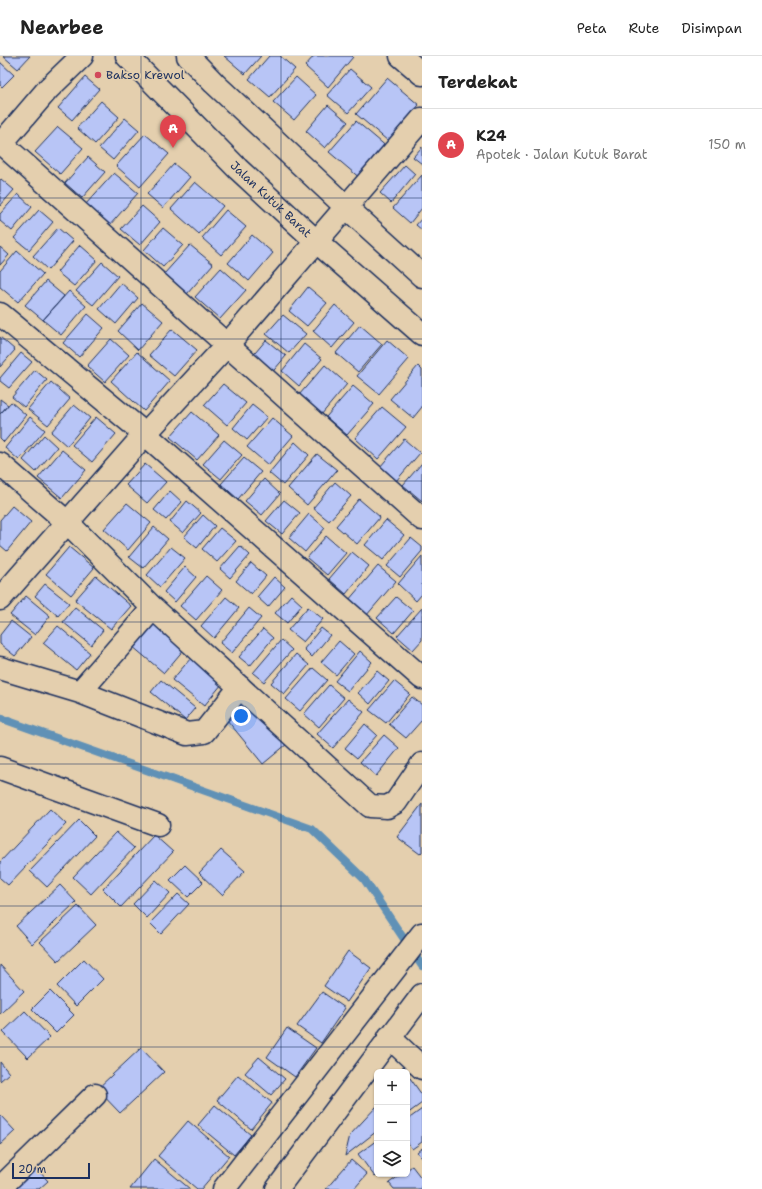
<!DOCTYPE html>
<html lang="id">
<meta charset="utf-8">
<style>
body{margin:0;font-family:"Shantell Sans",sans-serif;background:#f6f6f6;color:#222}
.controls{position:absolute;right:12px;bottom:12px;display:grid;overflow:hidden;border-radius:6px;box-shadow:0 1px 3px #0004}
.controls button{width:36px;height:36px;display:grid;place-items:center;padding:0;border:0;border-bottom:1px solid #e0e0e0;background:#fff;color:#222;font:20px sans-serif}
.scale{position:absolute;left:12px;bottom:10px;width:78px;box-sizing:border-box;padding-left:4px;border:2px solid #1b2f5e;border-top:0;font-size:11px;line-height:14px;white-space:nowrap;color:#1b2f5e;-webkit-text-stroke:3px #e4cfae;paint-order:stroke}
.you{position:absolute;left:241px;top:660px;width:14px;height:14px;margin:-10px;border:3px solid #fff;border-radius:50%;background:#1a73e8;box-shadow:0 0 0 6px #1a73e833}
.badge{display:grid;place-items:center;width:26px;height:26px;border-radius:50%;background:#2563eb;color:#fff;font-size:13px;font-weight:700}
.pin{position:absolute;translate:-50% -33px;filter:drop-shadow(0 1px 2px #0008)}
.pin::after{content:'';position:absolute;top:21px;width:14px;height:12px;background:inherit;clip-path:polygon(0 0,100% 0,50% 100%)}
.list{margin:0;padding:0;list-style:none}
h2{display:flex;justify-content:space-between;align-items:center;height:52px;margin:0;padding:0 16px;font-size:17px}
h2 small{font-size:13px;font-weight:400;color:#767676}
.list li{display:grid;grid-template-columns:26px 1fr auto;gap:12px;align-items:center;box-sizing:border-box;height:72px;padding:0 16px;border-top:1px solid #e0e0e0}
.list b{display:block;font-size:15px;white-space:nowrap}
.list p{margin:0;font-size:13px;white-space:nowrap;color:#767676}
.list em{font-size:13px;font-style:normal;color:#767676}
.icon{flex:none;width:22px;height:22px;fill:none;stroke:currentColor;stroke-width:2;stroke-linecap:round;stroke-linejoin:round}
.map{position:relative;flex:none;width:422px;height:1133px;overflow:hidden}
header{display:flex;align-items:center;gap:24px;box-sizing:border-box;height:56px;padding:0 20px;background:#fff;border-bottom:1px solid #e0e0e0}
header strong{font-size:19px}
nav{display:flex;gap:22px;margin-inline-start:auto;font-size:14px}
main{display:flex}
aside{flex:1;background:#fff}
.map>svg:first-child{display:block}
.lines{fill:none;stroke-linecap:round;stroke-linejoin:round}
.stream{stroke:#6091b6;stroke-width:8}
.building{fill:#b8c5f6;stroke:#1b2f5e}
.street-casing{stroke:#1b2f5e;stroke-width:25}
.secondary-casing{stroke:#1b2f5e;stroke-width:25}
.street{stroke:#e4cfae;stroke-width:22}
.secondary{stroke:#e4cfae;stroke-width:22}
.grid{fill:none;stroke:#1b2f5e;stroke-width:1;stroke-opacity:0.55}
.poi-dot{fill:#d1495b;stroke:#e4cfae;stroke-width:1.5}
.labels{text-anchor:middle;stroke-width:3.5;stroke-linejoin:round;paint-order:stroke}
.poi-label{font-size:12px;fill:#1b2f5e;stroke:#e4cfae;text-anchor:start}
.street-label{font-size:12px;fill:#1b2f5e;stroke:#e4cfae}
</style>
<header>
<strong>Nearbee</strong>
<nav><a>Peta</a><a>Rute</a><a>Disimpan</a></nav>
</header>
<main>
<div class="map">
<svg width="422" height="1133" viewBox="0 0 422 1133">
<rect width="100%" height="100%" fill="#e4cfae"/>
<filter id="ink" filterUnits="userSpaceOnUse"><feTurbulence type="fractalNoise" baseFrequency=".025" numOctaves="2"/><feDisplacementMap in="SourceGraphic" scale="8" xChannelSelector="R" yChannelSelector="G"/><feConvolveMatrix kernelMatrix="1 2 1 2 8 2 1 2 1" color-interpolation-filters="sRGB"/></filter>
<g filter="url(#ink)">
<g class="lines">
<path class="stream" d="M0,662L312,773L364,823L422,910"/>
</g>
<path class="building" d="M3,0H30L18,13Z
M224,0H261L245,18Z
M269,0H280L295,13L270,41L249,23Z
M314,0H352L353,1L328,31L305,10Z
M0,6L14,19L2,31L0,29Z
M350,13L371,31L348,57L327,39Z
M85,21L99,33L72,64L58,52Z
M296,21L316,39L294,64L273,46Z
M387,22L419,49L388,85L356,58Z
M101,45L119,61L95,88L77,72Z
M328,49L348,66L325,92L306,75Z
M125,62L139,74L113,104L99,92Z
M356,65L388,92L361,123L329,96Z
M58,71L83,92L60,118L35,96Z
M145,78L169,98L140,131L116,110Z
M422,91V108L413,101Z
M88,101L105,116L82,142L65,127Z
M174,108L190,121L163,152L147,138Z
M405,109L415,118L391,147L380,137Z
M114,117L138,137L109,170L85,149Z
M422,119V152L410,167L393,152Z
M1,123L14,134L0,150V124Z
M195,126L223,150L199,178L171,153Z
M18,138L32,151L12,175L0,165V158Z
M142,150L160,166L140,189L121,173Z
M39,154L53,166L29,194L14,182Z
M226,154L246,171L221,199L202,182Z
M422,162V174L416,169Z
M58,172L73,185L48,214L33,200Z
M163,172L183,189L163,211L144,194Z
M252,179L273,197L249,225L228,207Z
M80,189L97,204L74,230L57,216Z
M190,189L213,208L187,238L164,218Z
M0,191L9,199L0,209Z
M17,195L43,218L18,246L0,231V215Z
M102,206L118,220L93,249L76,235Z
M221,212L246,234L220,263L195,241Z
M46,225L64,240L43,264L25,249Z
M121,227L138,242L116,268L99,253Z
M308,231L327,247L307,270L289,255Z
M69,235L86,250L61,279L43,264Z
M142,247L163,265L138,294L118,275Z
M335,249L354,266L332,292L313,275Z
M88,258L104,272L79,301L63,287Z
M283,259L306,278L289,297L266,278Z
M360,269L382,288L358,316L336,297Z
M172,273L197,294L174,320L149,299Z
M0,281L15,294L0,311Z
M111,283L129,299L105,326L87,310Z
M266,284L286,300L269,320L250,303Z
M387,284L409,303L379,338L357,320Z
M304,288L322,303L299,330L282,315Z
M137,296L170,325L144,355L111,325Z
M21,297L32,306L9,332L0,325V322Z
M325,309L347,328L321,359L299,339Z
M418,310L422,314V351L413,362L390,343Z
M35,314L47,324L24,351L12,341Z
M51,326L70,343L48,369L28,353Z
M223,328L246,347L227,369L204,349Z
M353,330L374,348L347,379L326,361Z
M0,343L8,349L0,358Z
M11,346L26,359L4,386L0,382V358Z
M74,349L90,362L67,390L51,376Z
M252,349L267,361L247,384L233,372Z
M382,351L406,371L378,403L355,382Z
M192,356L219,379L197,404L170,381Z
M30,361L45,374L19,404L5,392Z
M96,361L116,378L92,406L72,389Z
M272,362L293,380L268,409L247,391Z
M44,379L57,391L36,416L23,404Z
M404,383L420,397L396,425L380,411Z
M224,384L242,399L221,423L203,408Z
M295,386L309,399L283,429L269,417Z
M62,394L86,414L62,442L38,422Z
M317,398L337,414L307,449L288,432Z
M244,402L261,416L238,443L221,428Z
M422,407V445L403,429Z
M145,408L166,426L147,447L126,429Z
M264,423L280,438L262,459L245,445Z
M335,426L351,440L329,465L313,452Z
M170,435L182,446L166,464L154,454Z
M359,443L380,461L357,488L336,470Z
M284,444L300,457L282,478L266,465Z
M187,445L201,457L183,477L170,466Z
M127,447L151,467L128,494L104,473Z
M12,450L31,466L7,495L0,489V464Z
M309,458L325,472L305,496L289,482Z
M203,459L215,470L197,492L184,481Z
M386,464L404,479L383,504L365,489Z
M154,471L168,483L143,512L129,501Z
M220,472L236,485L217,506L202,493Z
M326,480L346,497L327,519L307,502Z
M411,482L422,491V495L400,521L387,510Z
M240,490L250,499L230,522L220,513Z
M69,491L94,512L71,539L46,518Z
M171,491L185,502L160,531L147,519Z
M352,496L369,510L346,538L329,523Z
M422,500V538L416,545L398,528Z
M251,507L266,520L251,538L236,525Z
M378,510L396,525L366,560L348,545Z
M185,511L196,521L175,546L164,536Z
M96,520L131,550L111,573L75,544Z
M206,520L222,534L196,564L180,550Z
M274,521L285,531L268,551L257,541Z
M45,528L69,547L58,560L35,540Z
M291,539L302,549L287,567L275,557Z
M26,540L50,560L35,579L10,559Z
M226,541L239,552L214,582L201,570Z
M396,541L413,555L394,577L377,562Z
M75,551L103,574L91,589L63,566Z
M308,551L323,563L303,586L288,574Z
M249,552L261,562L232,597L220,587Z
M422,552V584L413,594L397,580Z
M11,565L31,581L15,600L0,588V579Z
M152,565L185,592L164,617L132,590Z
M58,570L90,597L76,614L43,587Z
M321,572L330,579L312,601L304,593Z
M263,573L273,582L250,610L239,601Z
M281,584L292,594L264,626L253,617Z
M339,585L354,598L336,619L321,606Z
M360,595L372,606L348,635L335,625Z
M296,598L309,609L284,638L271,627Z
M191,602L222,628L204,650L172,624Z
M313,612L327,624L300,655L286,643Z
M377,615L389,625L370,648L358,637Z
M161,624L195,652L185,664L151,636Z
M394,625L410,638L386,667L369,654Z
M329,629L344,642L319,671L304,658Z
M412,641L422,649V664L406,682L389,668Z
M348,643L364,656L333,692L317,678Z
M251,645L287,688L263,708L227,664Z
M365,668L377,679L357,702L345,692Z
M384,679L399,692L376,720L360,706Z
M422,748V796L420,798L397,781Z
M50,753L66,768L8,829L0,822V806Z
M79,764L95,780L47,831L30,815Z
M116,776L134,792L91,838L73,821Z
M154,779L173,796L121,851L103,833Z
M221,794L245,815L222,839L199,817Z
M185,809L203,826L188,841L170,824Z
M156,824L170,837L147,862L133,848Z
M60,829L76,846L32,888L16,870Z
M178,838L189,848L161,878L150,867Z
M78,850L96,869L58,905L40,886Z
M348,895L371,912L347,946L324,930Z
M84,903L103,923L76,950L57,930Z
M0,909L24,935L0,958Z
M50,935L74,959L56,977L32,953Z
M322,936L345,952L321,987L297,970Z
M25,955L50,981L28,1002L3,976Z
M287,972L316,992L295,1021L267,1001Z
M141,992L164,1016L120,1057L97,1033Z
M259,1001L285,1023L271,1039L245,1017Z
M0,1006L9,1017L0,1025Z
M238,1019L272,1047L251,1073L217,1044Z
M410,1022L422,1039V1047L407,1058V1024Z
M215,1049L251,1079L234,1099L198,1069Z
M377,1050V1075L345,1100L350,1079Z
M422,1053V1086L412,1093L407,1086V1064Z
M0,1059L15,1075L0,1089Z
M188,1065L229,1100L201,1133H197L158,1100Z
M377,1084V1118H379L375,1121L358,1098Z
M422,1092V1103L417,1096Z
M154,1103L190,1133H130Z
M29,1104L48,1125L39,1133H4Z
M351,1104L367,1118L354,1133H326Z
M412,1110L422,1123V1133H394L389,1127L402,1118H407V1114Z"/>
<g class="lines">
<defs>
<path id="street" d="M401,0L422,18
M2,88L422,463
M0,89L48,33L82,0
M0,258L145,378L422,622
M0,408L68,467L153,552L370,750L387,751L396,746L422,708
M0,543L145,378L227,289L422,63
M0,612L80,636L187,678L204,676L240,631
M80,636L153,552
M0,712L158,769
M389,981L422,1012
M0,1132L95,1039"/>
<g id="secondary">
<path id="s1" d="M127,0L238,113L317,186L422,278"/>
<path d="M188,0L214,27L346,151L422,220"/>
<path d="M224,1133L422,878"/>
<path d="M277,1133L422,939"/>
</g>
</defs>
<use href="#street" class="street-casing"/>
<use href="#secondary" class="secondary-casing"/>
<use href="#street" class="street"/>
<use href="#secondary" class="secondary"/>
</g>
</g>
<path class="grid" d="M141,0V1133M281,0V1133M0,142H422M0,283H422M0,425H422M0,566H422M0,708H422M0,850H422M0,991H422"/>
<circle class="poi-dot" cx="98" cy="19" r="4"/>
<g class="labels">
<g class="poi-label">
<text x="106" y="23">Bakso Krewol</text>
</g>
<g class="street-label">
<text dy="4" stroke="none"><textPath href="#s1" startOffset="203">Jalan Kutuk Barat</textPath></text>
</g>
</g>
</svg>
<div class="controls">
<button>+</button>
<button>−</button>
<button><svg class="icon" aria-label="layers" viewBox="0 0 24 24"><path d="M12 4l9 5-9 5-9-5zM3 14l9 5 9-5"/></svg></button>
</div>
<div class="scale">20 m</div>
<div class="you"></div>
<div class="pin badge" style="left:173px;top:92px;background:#e0444e">A</div>
</div>
<aside>
<h2>Terdekat<small></small></h2>
<ul class="list">
<li><span class="badge" style="background:#e0444e">A</span><div><b>K24</b><p>Apotek · Jalan Kutuk Barat</p></div><em>150 m</em></li>
</ul>
</aside>
</main>
